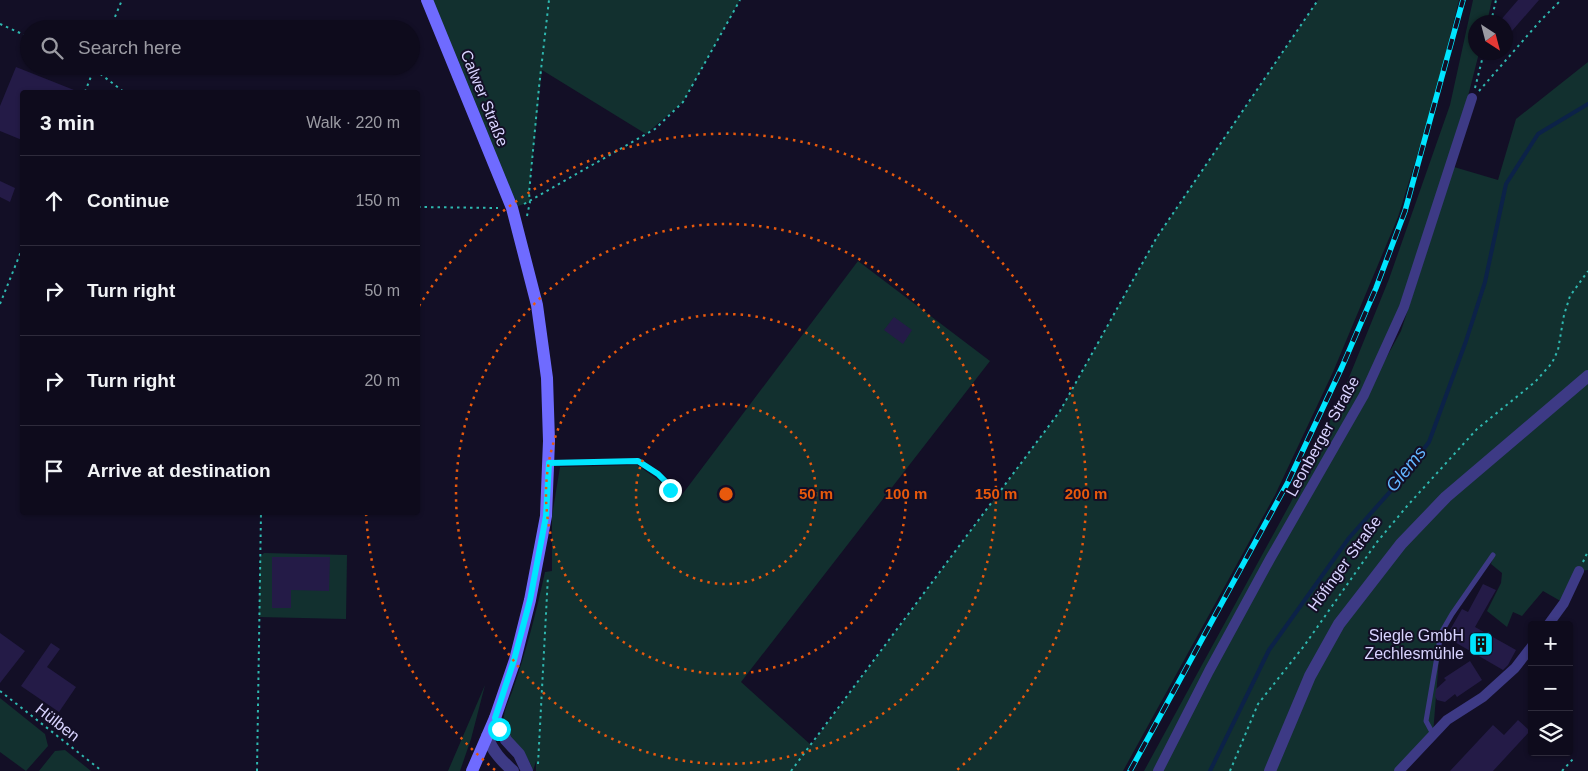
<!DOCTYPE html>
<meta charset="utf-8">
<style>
body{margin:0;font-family:Arial,sans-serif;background:#1c1929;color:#f1f3f6}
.controls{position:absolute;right:15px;bottom:15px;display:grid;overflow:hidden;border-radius:5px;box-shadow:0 1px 4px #0004}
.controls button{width:45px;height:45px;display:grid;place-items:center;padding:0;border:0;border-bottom:1px solid #2e2b3b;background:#0e0b1c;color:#f1f3f6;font:25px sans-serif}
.compass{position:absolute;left:1468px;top:15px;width:45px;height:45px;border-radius:50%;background:#0e0b1c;box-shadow:0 1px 4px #0004;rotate:144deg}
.stop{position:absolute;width:15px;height:15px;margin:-11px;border:4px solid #00e5ff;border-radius:50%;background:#fff}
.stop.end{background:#00e5ff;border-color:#fff;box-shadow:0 1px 5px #0008}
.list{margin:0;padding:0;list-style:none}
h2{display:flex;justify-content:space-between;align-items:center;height:65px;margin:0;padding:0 20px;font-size:21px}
h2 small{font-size:16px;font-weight:400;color:#9b9ba3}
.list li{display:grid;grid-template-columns:32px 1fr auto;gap:15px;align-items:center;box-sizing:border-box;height:90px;padding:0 20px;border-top:1px solid #2e2b3b}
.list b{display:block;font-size:19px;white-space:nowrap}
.list em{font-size:16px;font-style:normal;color:#9b9ba3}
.icon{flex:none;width:28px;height:28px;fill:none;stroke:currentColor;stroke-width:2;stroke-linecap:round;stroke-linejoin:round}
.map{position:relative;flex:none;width:1588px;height:771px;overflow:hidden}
.search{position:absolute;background:#0e0b1c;box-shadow:0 1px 4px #0004;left:20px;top:20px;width:400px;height:55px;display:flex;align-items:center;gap:12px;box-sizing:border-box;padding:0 18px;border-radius:28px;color:#9b9ba3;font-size:19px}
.panel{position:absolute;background:#0e0b1c;box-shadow:0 1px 4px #0004;left:20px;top:90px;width:400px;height:425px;border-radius:5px}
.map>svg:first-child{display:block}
.green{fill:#12302f}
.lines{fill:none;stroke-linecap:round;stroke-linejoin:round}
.stream{stroke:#0c2248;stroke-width:4}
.building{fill:#241b47}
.path{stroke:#2fb8b0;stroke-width:2;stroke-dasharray:2.5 4;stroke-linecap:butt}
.service{stroke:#3d3a85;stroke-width:5}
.minor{stroke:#3d3a85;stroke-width:10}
.tertiary{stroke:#3d3a85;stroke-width:12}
.secondary{stroke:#6f6bff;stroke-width:12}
.rail-casing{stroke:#00e5ff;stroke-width:5.5}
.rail{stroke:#130f26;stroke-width:4;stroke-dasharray:11;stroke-linecap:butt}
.route{stroke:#00e5ff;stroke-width:6}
.ring{fill:none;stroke:#e8590c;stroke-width:2.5;stroke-dasharray:2.5 5}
.labels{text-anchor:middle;stroke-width:4;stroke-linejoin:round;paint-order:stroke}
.street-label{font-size:16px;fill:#d9d4ff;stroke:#130f26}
.poi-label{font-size:16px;fill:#d9d4ff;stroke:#130f26;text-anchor:end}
.water-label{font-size:18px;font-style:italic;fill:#62b6ff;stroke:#130f26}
.centre{fill:#e8590c;stroke:#130f26;stroke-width:2.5}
.ring-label{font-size:15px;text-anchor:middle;font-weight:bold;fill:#e8590c;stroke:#130f26;stroke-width:4;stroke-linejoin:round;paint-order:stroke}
</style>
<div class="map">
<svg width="1588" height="771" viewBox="0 0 1588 771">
<rect width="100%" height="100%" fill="#130f26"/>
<path class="green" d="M427,0H740L683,102L646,134L542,70L529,193L530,202L512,208Z
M1318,0H1459L1434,101L1398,217L1333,372L1275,495L1123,771H536V761L533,771C529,753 509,743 504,725C502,715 508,702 512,692C526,652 536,613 545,572L552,571V516L560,467L637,465L681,496L858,261L990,361L741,682L811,745L1060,411L1157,237Z
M1473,0H1492L1487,22H1476V52L1479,53L1465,108L1402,305L1317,483L1401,331L1454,167L1498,180L1516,119L1588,62V570L1579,571L1564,603L1543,591L1522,616L1513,612L1507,627L1487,611L1501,583L1502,573L1491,564L1493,556L1441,633L1433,734L1399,771H1144L1291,502L1339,402L1389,279L1450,105Z
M264,553L347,555L346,619L259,617L260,557Z
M485,685L471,739L460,771H448Z
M0,698L45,734L48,746L26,771L0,752Z
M65,750L91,771H39L55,751Z"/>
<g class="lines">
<path class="stream" d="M1210,771L1269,650L1349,538L1396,485L1429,442L1466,341L1485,282L1506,184L1538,134L1588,104"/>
</g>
<path class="building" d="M1518,0H1539L1511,32L1506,27V22H1499Z
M16,67L79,92H22V140L0,131V106Z
M0,181L15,188L10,202L0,197Z
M894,317L912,330L903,344L884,330Z
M272,557H330L329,591L291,590V608H272Z
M1483,584L1496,590L1475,627L1516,650L1508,665L1503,670L1446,637L1462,609L1468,612Z
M0,633L25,651L0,683Z
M51,643L60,649L47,667L76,687L59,712L21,686Z
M1470,661L1482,680L1457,697L1455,694L1445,702L1437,700L1435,696L1436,689L1446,680L1444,678Z
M1518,720L1530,731L1493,771H1450L1493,725L1504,735Z"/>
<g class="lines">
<path class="path" d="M1491,22L1496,0
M0,24L29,37
M110,29L122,0
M90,66L124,92
M1475,88L1484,52
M1479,91L1541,20L1561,0
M85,92L95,66
M524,204L655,129L683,102L740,0
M418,207L498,208
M527,216L530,202L529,193L539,87L549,0
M0,304L22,249
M561,463L639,461C649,467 670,478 669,492C669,496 667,500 666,504
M1583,562L1588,551
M0,691L102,771
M538,764L548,576
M257,771L261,512
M791,771L1060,411L1157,237L1318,0
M1230,771L1258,704L1304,646L1377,542L1408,505L1477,429L1535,382L1552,363L1558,350L1564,315L1570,296L1588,271
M1562,771L1573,759"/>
<path class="service" d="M1433,734L1426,721L1441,633L1452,614L1493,555"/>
<path class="minor" d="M1548,625L1564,603L1579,571
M1158,771L1209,671L1270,559L1364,395L1404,307L1472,98
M1399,771L1447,720L1483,697L1515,668L1532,646"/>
<path class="tertiary" d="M495,718L506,740L519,754L527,771
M487,736C492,751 502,761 513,771
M1270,771L1310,676L1339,624L1401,544L1446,497L1588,376"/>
<path class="secondary" d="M427,0L512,208L537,305L547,378L549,441L546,516L530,600L515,660L495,718L472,771"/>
<defs>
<path id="rail" d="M1130,771L1288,482L1342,367L1376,288L1405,211L1463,0"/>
</defs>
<use href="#rail" class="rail-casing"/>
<use href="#rail" class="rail"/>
</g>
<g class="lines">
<path class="route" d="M499,729L495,718L514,660L530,600L546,516L549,463L638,461L658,474L667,483L670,490"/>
</g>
<g class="ring">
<circle cx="726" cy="494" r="90"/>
<circle cx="726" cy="494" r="180"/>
<circle cx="726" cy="494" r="270"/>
<path d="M495 770A360 360 0 0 1 366 513M419 306A360 360 0 1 1 957 770"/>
</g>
<defs>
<symbol id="building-square" viewBox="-11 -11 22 22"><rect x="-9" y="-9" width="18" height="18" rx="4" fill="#00e5ff" stroke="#130f26"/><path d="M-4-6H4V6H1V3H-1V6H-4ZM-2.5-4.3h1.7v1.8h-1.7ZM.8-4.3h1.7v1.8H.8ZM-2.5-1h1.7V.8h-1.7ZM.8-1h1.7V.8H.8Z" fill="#111"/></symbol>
</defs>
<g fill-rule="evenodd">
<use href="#building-square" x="1467" y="630" width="28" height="28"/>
</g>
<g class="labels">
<g class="street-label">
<text transform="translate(485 98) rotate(68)" y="6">Calwer Straße</text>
<text transform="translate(1322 436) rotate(-61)" y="6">Leonberger Straße</text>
<text transform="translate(1344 563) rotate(-54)" y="6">Höfinger Straße</text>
<text transform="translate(58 722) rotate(38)" y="6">Hülben</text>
</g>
<g class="poi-label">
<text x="1464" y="641">Siegle GmbH<tspan x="1464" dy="18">Zechlesmühle</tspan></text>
</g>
<g class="water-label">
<text transform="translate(1406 469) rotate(-51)" y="6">Glems</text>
</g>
</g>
<circle cx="726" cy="494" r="8" class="centre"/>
<g class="ring-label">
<text x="816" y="499">50 m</text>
<text x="906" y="499">100 m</text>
<text x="996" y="499">150 m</text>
<text x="1086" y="499">200 m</text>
</g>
</svg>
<div class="controls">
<button>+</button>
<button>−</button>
<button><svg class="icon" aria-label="layers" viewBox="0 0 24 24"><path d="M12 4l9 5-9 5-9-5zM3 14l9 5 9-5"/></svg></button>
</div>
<svg class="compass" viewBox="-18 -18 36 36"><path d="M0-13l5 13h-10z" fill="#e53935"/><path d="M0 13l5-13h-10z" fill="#9b9ba3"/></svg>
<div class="stop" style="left:499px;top:729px"></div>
<div class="stop end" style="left:670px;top:490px"></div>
<div class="search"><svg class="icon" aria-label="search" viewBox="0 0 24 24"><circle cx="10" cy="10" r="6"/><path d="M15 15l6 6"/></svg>Search here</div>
<section class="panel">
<h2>3 min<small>Walk · 220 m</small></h2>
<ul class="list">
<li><svg class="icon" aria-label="ahead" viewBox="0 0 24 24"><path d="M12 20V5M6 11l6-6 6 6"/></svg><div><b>Continue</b></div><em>150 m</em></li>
<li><svg class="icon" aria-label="right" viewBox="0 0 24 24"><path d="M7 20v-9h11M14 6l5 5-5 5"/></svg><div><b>Turn right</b></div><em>50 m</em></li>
<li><svg class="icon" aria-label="right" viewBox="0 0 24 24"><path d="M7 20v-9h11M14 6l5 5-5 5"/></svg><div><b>Turn right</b></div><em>20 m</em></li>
<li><svg class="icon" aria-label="arrive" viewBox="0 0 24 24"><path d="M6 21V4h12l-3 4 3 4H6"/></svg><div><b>Arrive at destination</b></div></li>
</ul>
</section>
</div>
